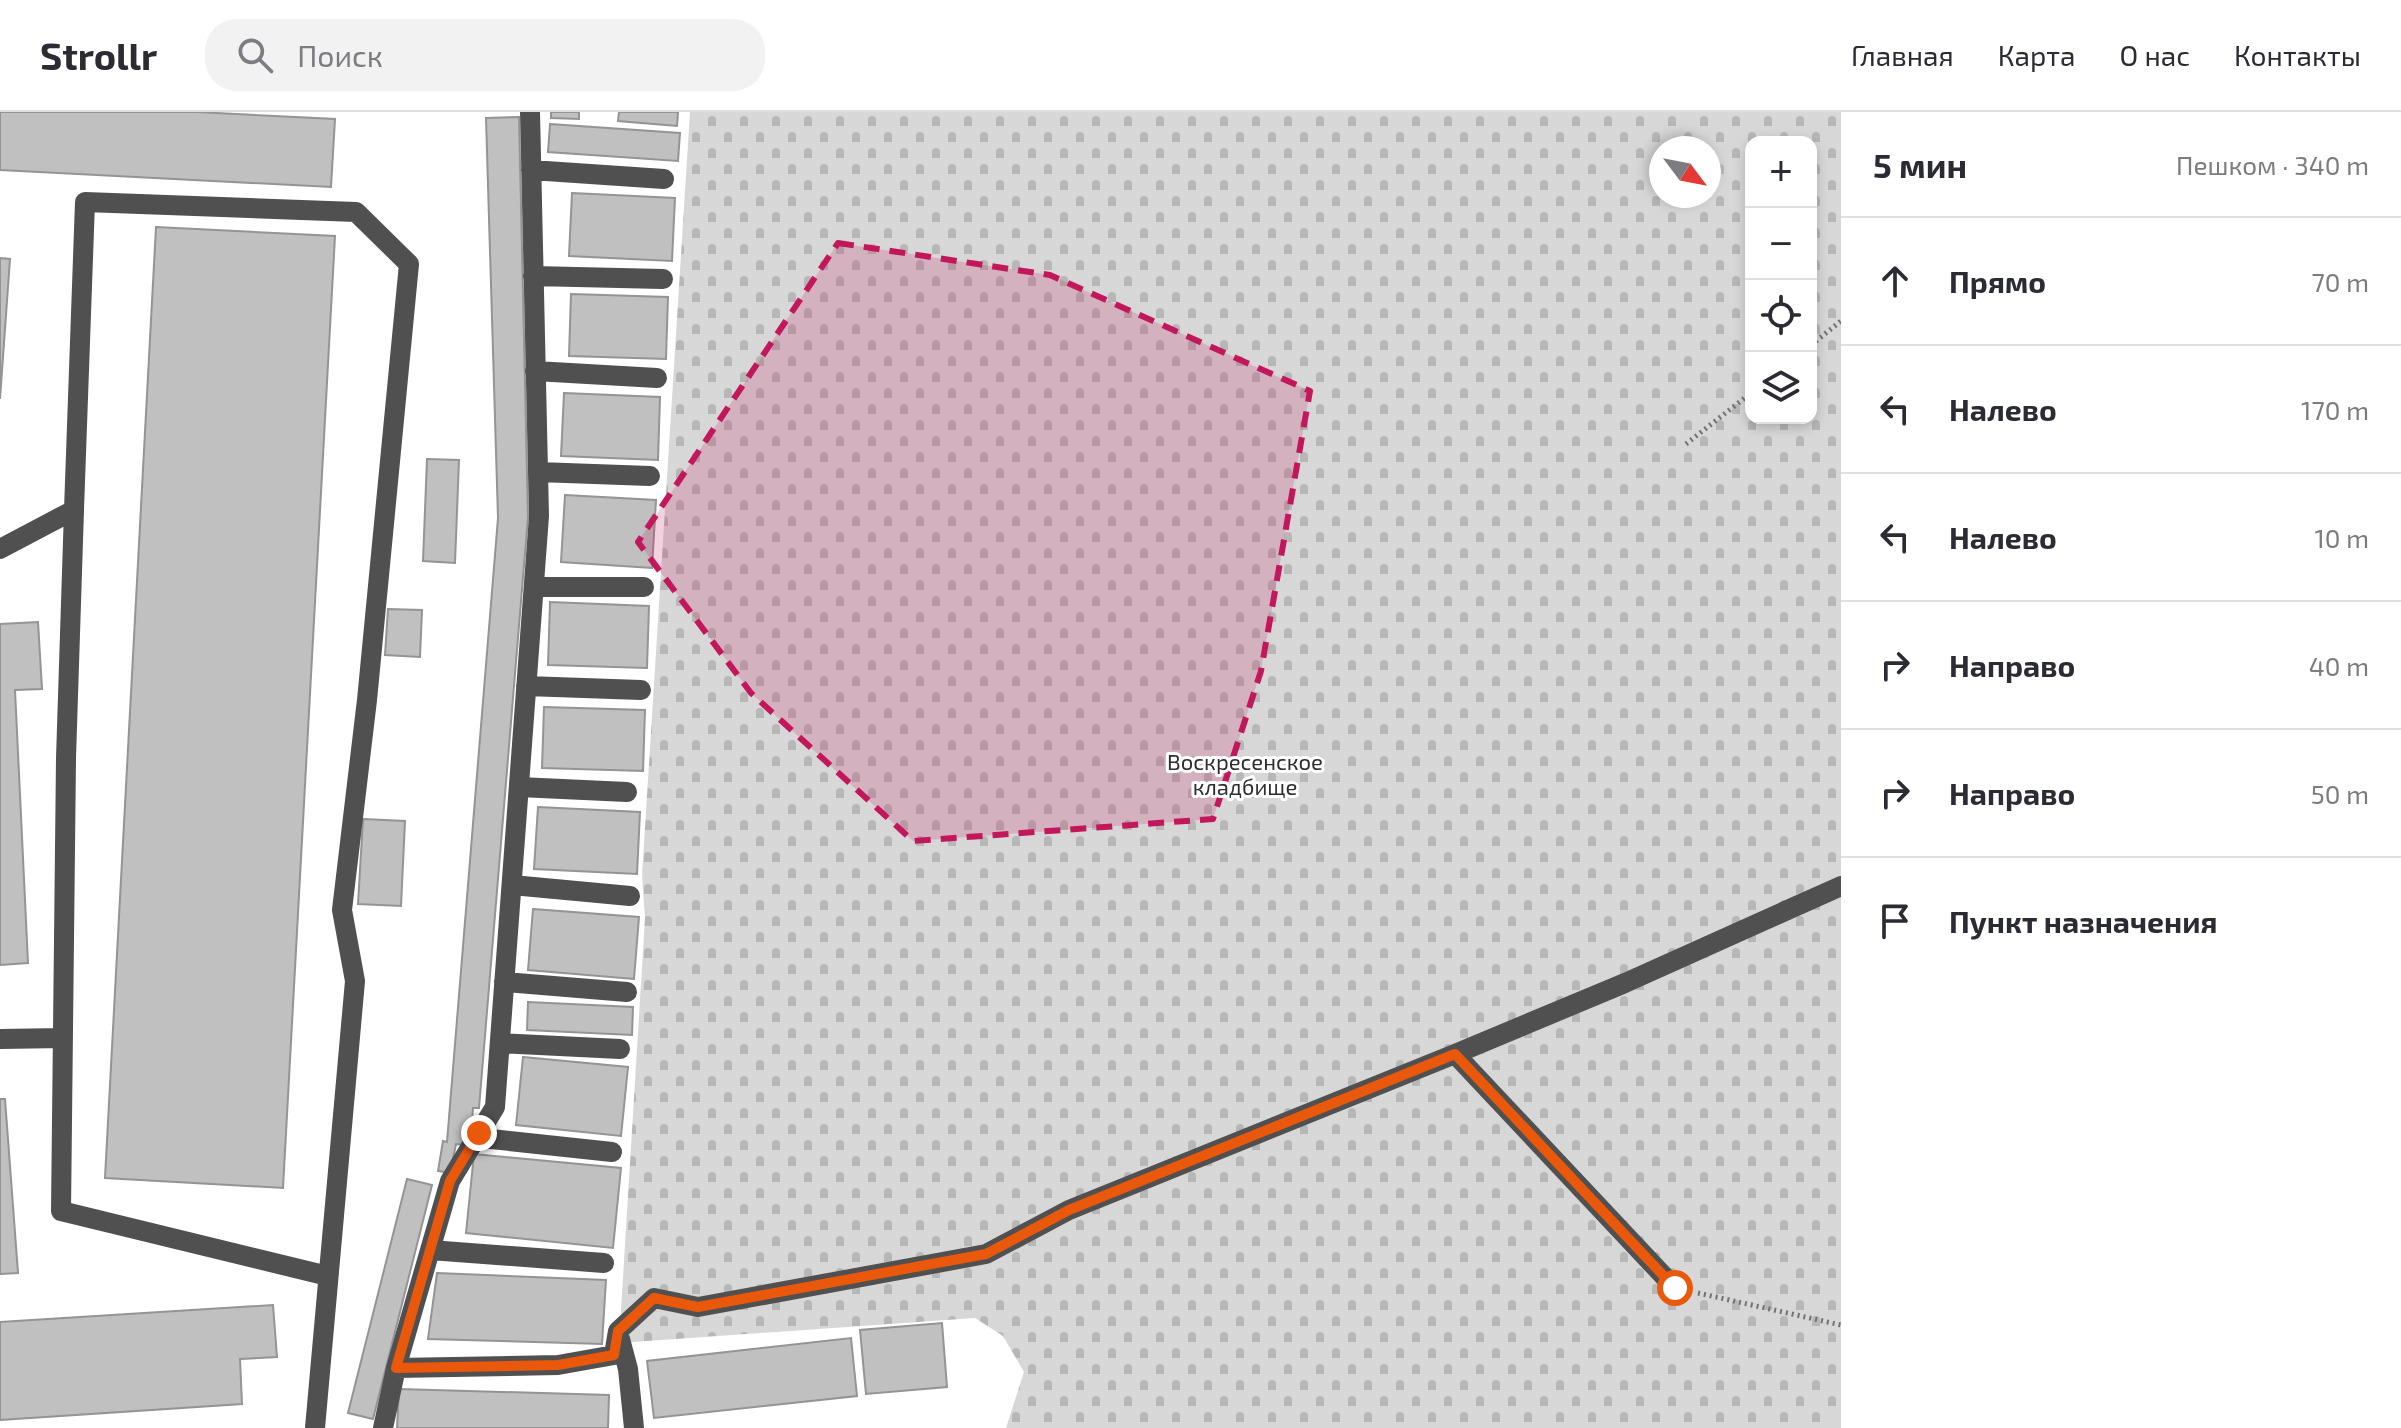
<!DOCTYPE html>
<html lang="ru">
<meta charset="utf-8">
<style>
body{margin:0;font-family:"Exo 2",sans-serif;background:#f2f2f3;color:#2b2b33}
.controls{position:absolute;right:24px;top:24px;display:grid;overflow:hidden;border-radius:16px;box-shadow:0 4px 12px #0003}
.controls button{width:72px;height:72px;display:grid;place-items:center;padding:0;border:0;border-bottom:2px solid #e1e1e2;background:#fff;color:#2b2b33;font:40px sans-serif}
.compass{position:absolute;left:1649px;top:24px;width:72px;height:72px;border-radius:50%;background:#fff;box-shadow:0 4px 12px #0003;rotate:122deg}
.stop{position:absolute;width:24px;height:24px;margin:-18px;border:6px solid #ea580c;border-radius:50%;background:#fff}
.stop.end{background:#ea580c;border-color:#fff;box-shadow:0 2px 8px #0008}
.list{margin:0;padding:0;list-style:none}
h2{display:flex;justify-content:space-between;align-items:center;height:104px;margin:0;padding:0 32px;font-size:34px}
h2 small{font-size:26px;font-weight:400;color:#7c7c81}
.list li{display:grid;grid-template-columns:52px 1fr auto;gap:24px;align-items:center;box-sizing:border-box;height:128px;padding:0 32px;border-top:2px solid #e1e1e2}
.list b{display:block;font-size:30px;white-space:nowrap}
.list em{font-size:26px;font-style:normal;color:#7c7c81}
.icon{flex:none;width:44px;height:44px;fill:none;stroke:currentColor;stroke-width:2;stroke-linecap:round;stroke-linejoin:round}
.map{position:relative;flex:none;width:1841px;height:1316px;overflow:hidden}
header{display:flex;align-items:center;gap:48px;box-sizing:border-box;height:112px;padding:0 40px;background:#fff;border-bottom:2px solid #e1e1e2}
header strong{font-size:38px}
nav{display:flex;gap:44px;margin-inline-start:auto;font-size:28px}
.search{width:560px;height:72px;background:#f2f2f3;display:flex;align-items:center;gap:20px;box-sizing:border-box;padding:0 28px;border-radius:32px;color:#7c7c81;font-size:30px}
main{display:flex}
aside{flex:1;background:#fff}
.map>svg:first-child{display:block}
.cemetery{fill:url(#cemetery-stones);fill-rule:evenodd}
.building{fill:#c0c0c0;stroke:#949494;stroke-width:2}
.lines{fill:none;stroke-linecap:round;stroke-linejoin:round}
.path{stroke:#727272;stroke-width:5;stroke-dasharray:2 4;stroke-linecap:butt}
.minor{stroke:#505050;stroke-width:20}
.route{stroke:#ea580c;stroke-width:10}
.marked{fill:#c2185b;fill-opacity:0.2;stroke:#c2185b;stroke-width:6;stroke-dasharray:16 10;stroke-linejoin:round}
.labels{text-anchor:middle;stroke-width:6;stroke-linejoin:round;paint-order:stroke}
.park-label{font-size:22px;fill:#2e2e2e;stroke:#fff}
</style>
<header>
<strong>Strollr</strong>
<div class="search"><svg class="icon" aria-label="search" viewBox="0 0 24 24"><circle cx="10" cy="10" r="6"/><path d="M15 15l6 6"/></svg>Поиск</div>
<nav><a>Главная</a><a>Карта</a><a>О нас</a><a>Контакты</a></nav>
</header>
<main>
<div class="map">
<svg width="1841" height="1316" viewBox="0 0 1841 1316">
<defs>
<pattern id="cemetery-stones" width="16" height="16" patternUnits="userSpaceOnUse" patternTransform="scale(2)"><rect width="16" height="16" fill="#d7d7d7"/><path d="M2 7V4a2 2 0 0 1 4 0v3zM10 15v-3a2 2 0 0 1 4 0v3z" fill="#b7b7b7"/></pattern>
</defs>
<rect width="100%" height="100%" fill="#fff"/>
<path class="cemetery" d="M690,0H1841V1316H1006L1024,1260L1003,1224L975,1206L619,1231L645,806L642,763ZM1751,30H1811V306H1751ZM1661,36H1709V84H1661Z"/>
<path class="building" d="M0,0H197L335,7L331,75L0,58Z
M551,0H579V7L551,6Z
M619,0H678L677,14L618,9Z
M519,5L528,405L479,996H473L470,1033L456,1032L450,1061L438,1059L443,1029L447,1030L498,406L486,6Z
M550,12L680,21L678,49L548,40Z
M572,81L675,86L672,149L569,144Z
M156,115L335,124L283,1076L105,1066Z
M0,146L10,147L0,287Z
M571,182L668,185L666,247L569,244Z
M564,281L660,285L658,348L561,344Z
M427,347L459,348L455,451L423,449Z
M565,383L656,388L652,456L561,450Z
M550,490L649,494L647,556L548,553Z
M388,497L422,498L420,545L385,543Z
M38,510L42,577L15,578L28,851L0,853V512Z
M544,595L645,598L643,659L542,656Z
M538,695L640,700L637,762L534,757Z
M363,707L405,709L401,794L358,792Z
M533,797L639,805L634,867L528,858Z
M528,890L633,895L632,923L527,918Z
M523,945L628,955L621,1024L516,1013Z
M0,987H5L18,1161L0,1162Z
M474,1042L621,1056L613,1136L466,1121Z
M407,1067L432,1073L373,1307L348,1301Z
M437,1161L606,1168L602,1232L428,1227Z
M273,1193L277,1245L240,1247L242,1292L0,1308V1210Z
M942,1211L947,1275L866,1282L860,1218Z
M851,1226L857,1284L654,1306L647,1249Z
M399,1277L609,1283L608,1316H397Z"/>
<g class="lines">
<path class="path" d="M1811,233L1841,209
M1686,332L1751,281
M1698,1181L1841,1213"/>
<path class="minor" d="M531,58L664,67
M533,164L663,167
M535,259L657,266
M538,360L650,364
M74,398L66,646L61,1099L328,1164
M0,437L74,398L85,90L356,100L409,152L367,588L342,798L355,869L315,1316
M534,475H644
M526,574L641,578
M519,675L627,680
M512,773L630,784
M504,870L627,880
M0,927L63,926
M500,931L620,937
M1455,942L1675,1176
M479,1021L491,1027L612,1040
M430,1138L604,1151
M620,1227L628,1257L634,1316
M396,1256L558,1253L614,1243L618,1219L654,1186L698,1195L986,1142L1069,1098L1455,942L1625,871L1841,774
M383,1316L396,1256L450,1069L495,995L539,404L530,0"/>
</g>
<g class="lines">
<path class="route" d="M479,1021L450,1069L396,1256L558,1253L614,1243L618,1219L654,1186L698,1195L986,1142L1069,1098L1455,942L1675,1176"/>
</g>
<path class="marked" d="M838,131L1050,163L1310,279L1261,559L1213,707L913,729L751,581L638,430Z"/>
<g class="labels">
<g class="park-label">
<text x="1245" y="658">Воскресенское<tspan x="1245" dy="25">кладбище</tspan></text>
</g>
</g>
</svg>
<div class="controls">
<button>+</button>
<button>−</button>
<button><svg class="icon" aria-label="locate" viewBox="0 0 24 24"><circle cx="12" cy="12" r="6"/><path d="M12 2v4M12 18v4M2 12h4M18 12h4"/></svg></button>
<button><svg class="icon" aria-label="layers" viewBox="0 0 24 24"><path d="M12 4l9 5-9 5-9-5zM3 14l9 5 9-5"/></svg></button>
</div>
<svg class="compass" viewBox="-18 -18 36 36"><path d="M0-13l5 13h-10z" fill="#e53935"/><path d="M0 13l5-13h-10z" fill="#7c7c81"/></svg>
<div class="stop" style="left:1675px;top:1176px"></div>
<div class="stop end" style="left:479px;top:1021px"></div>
</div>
<aside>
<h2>5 мин<small>Пешком · 340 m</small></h2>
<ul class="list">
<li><svg class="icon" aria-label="ahead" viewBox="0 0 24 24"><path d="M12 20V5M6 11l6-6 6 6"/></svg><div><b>Прямо</b></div><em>70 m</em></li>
<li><svg class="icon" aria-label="left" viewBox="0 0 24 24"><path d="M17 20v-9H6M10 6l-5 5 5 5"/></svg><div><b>Налево</b></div><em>170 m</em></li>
<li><svg class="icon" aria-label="left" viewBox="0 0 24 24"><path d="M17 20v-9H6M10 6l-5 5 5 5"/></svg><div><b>Налево</b></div><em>10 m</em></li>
<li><svg class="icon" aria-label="right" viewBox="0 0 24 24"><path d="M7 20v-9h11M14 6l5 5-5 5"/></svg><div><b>Направо</b></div><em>40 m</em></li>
<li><svg class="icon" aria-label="right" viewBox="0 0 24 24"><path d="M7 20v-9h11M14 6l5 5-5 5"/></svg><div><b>Направо</b></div><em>50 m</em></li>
<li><svg class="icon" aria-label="arrive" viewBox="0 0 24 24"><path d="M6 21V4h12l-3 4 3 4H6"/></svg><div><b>Пункт назначения</b></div></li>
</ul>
</aside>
</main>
